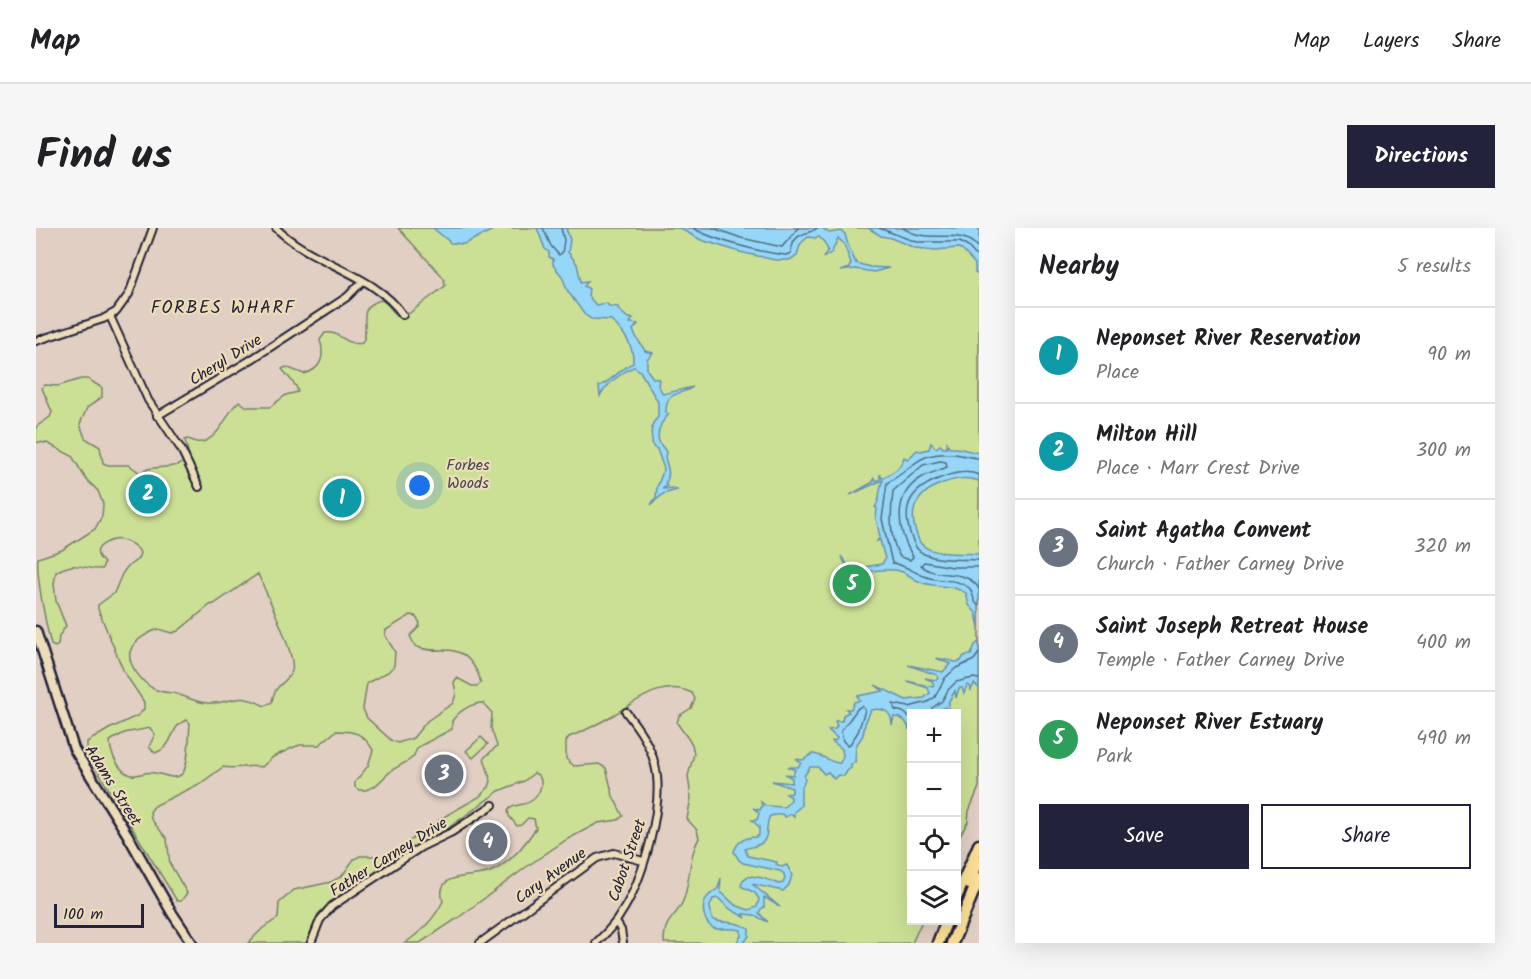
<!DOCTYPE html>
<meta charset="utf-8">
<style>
body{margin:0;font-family:Kalam,sans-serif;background:#f6f6f6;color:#202124}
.controls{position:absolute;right:18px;bottom:18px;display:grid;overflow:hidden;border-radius:0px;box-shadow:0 6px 24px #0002}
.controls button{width:54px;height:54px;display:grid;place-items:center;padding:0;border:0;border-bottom:2px solid #e0e0e0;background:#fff;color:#202124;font:30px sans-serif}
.scale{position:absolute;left:18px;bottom:15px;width:90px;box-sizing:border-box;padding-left:6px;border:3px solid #22223b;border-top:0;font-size:16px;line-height:21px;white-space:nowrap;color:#22223b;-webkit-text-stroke:4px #eddcb9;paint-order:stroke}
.you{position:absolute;left:384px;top:258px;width:21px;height:21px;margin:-15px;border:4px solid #fff;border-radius:50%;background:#1a73e8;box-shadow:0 0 0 9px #1a73e833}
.badge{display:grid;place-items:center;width:39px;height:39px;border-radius:50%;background:#22223b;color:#fff;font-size:20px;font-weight:700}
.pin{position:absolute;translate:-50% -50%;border:3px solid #fff;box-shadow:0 2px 6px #0006}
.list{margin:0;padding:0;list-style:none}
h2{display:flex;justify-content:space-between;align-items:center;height:78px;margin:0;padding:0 24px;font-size:26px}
h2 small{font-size:20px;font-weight:400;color:#757577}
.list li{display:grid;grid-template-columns:39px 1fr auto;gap:18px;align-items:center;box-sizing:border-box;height:96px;padding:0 24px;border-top:2px solid #e0e0e0}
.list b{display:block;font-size:22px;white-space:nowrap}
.list p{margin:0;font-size:20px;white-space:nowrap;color:#757577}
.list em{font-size:20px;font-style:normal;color:#757577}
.actions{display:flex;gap:12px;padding:18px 24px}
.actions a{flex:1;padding:14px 0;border:2px solid #22223b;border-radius:0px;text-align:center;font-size:21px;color:#22223b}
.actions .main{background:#22223b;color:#fff}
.icon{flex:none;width:33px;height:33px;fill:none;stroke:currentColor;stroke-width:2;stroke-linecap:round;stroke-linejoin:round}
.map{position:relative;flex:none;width:943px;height:715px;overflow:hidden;border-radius:0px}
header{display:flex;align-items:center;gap:36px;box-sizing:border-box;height:84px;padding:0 30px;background:#fff;border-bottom:2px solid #e0e0e0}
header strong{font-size:28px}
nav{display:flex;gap:33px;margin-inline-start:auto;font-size:21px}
.intro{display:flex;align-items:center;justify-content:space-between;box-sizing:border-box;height:144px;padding:0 36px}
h1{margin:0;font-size:42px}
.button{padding:15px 27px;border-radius:0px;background:#22223b;color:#fff;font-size:21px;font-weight:700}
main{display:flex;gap:36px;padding:0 36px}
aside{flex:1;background:#fff;border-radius:0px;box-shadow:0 6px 24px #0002}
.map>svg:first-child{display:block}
.green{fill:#cbe095;stroke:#768168;stroke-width:1.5;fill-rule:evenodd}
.water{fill:#96d7f7;stroke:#688fac;stroke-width:1.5}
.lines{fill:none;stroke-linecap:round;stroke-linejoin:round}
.shore{stroke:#506a86;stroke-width:1.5}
.minor-casing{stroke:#22223b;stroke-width:10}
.secondary-casing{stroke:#22223b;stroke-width:13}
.motorway-casing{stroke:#22223b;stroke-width:15}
.minor{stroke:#eddcb9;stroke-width:6}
.secondary{stroke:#eddcb9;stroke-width:8}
.motorway{stroke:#fcde96;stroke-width:10}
.labels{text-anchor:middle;stroke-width:4.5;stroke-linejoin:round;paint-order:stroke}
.street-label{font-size:16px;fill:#22223b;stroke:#eddcb9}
.park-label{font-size:16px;fill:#44484d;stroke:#eddcb9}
.neighbourhood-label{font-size:18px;letter-spacing:1.5px;fill:#22223b;stroke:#eddcb9}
</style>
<header>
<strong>Map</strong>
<nav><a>Map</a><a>Layers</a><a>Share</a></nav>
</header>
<div class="intro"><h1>Find us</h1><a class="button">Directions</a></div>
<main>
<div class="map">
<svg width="943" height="715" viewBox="0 0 943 715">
<rect width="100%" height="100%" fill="#e1cfc4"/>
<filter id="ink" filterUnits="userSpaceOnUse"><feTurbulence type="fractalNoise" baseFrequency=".0167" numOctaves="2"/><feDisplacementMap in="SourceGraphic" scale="12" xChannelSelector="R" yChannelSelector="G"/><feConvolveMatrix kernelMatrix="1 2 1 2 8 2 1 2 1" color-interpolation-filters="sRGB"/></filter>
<g filter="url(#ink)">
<path class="green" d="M362,0H943V559L933,583L932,594L921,612L920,485H876V692L886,693L876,715H628C628,689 639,692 647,673C655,653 652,629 663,610L661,602L651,591L655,570L652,548L658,526L656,516L641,495L643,488L655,480L659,471L656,465C627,451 602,472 579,486C564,495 549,503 533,509L530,513V531L538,538L563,536L570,540L577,568L587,588L582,592L562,595L530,612L493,637L422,690L384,715H369C385,704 399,690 407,673C398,642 437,651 454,644C473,636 489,617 500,600L498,591L492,590L485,597L481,598L473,588L472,582C479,575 488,578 495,573C504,567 511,550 498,545L488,553L463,563L408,603L383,616L297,672L282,686L270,715H212L227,700L242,690L243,675L258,662L295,654L306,648L318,631L324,628H348L362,621L411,587L443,569L453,559L455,553L448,530L461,518L455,500L456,485L447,475C435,475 422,484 416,493V501L382,519L377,529L372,533L356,542L339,558L330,562H323L319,559V554L332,538L337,522C327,505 319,503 300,503L283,517H264L256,520L237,529L226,539C212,536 202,542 187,539L165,555L118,578L114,584L115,591L131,611L134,636L151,665L145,673H141L70,557L54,529L51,521V514L73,501L103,487L108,481V474L88,444L62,381V377L78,365L86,346L91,339L102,331L104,325L102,321C98,317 90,312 84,312C77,310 58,318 62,327C63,330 66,333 68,335L66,341C46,342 42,331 20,344L18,356L20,373L30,398L23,408L22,417L19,419L15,417C10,397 0,349 2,330L26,322L59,301L66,288L67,276L62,263L50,251L36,228L11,215L0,214V199L14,189L16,184L6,160L9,157L22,158L45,151H52L66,160V169L51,180L44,196L49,210L64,219L67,235L72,237H93L104,245C109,243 112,240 117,240C130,238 147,241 153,227L149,212L151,211C154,211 157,213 160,214C176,217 188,195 194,184C196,179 200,177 203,173L211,179H234L250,167L262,164L260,158L246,141L250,139L268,146C286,141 289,128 284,112L289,105C304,102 310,119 326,115C336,100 317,80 345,72C354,76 357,87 366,91L409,58L408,50ZM222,346C229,363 261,428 256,443C251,456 239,454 236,474L229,478C198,462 197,477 171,475C158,474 148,467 136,465C129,464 124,464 118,461C107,455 91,437 94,424C97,412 112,405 122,401L136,405L142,403L174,377L178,376ZM375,387L379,388L384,395L383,399L374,408L379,418C398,428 420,414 434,433C440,440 443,446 445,455L441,458H436L421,450L418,454L420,466L417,475L391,493L377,510L362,515L356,513L331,490L327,481L331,455L352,444L358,438L359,424L349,407L350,402ZM151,492L154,495C153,506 153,539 146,546C138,553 128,546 119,545C112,543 107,546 100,547C84,549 74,525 74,513L88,505L114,500L119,506L113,519L119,525C140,518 133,497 151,492Z
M445,509L452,516L437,530L430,523Z"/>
<path class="water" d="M397,0H461L428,16L415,15Z
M501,0H530L534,12L532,24L541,36L545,54L552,53L548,58L553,61L552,68L560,77L570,75L573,78L582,79L583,82L592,90H597L594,95L602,96L597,102C600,111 605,115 609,123L617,125L611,131V142L617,150L623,151L622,157L627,166L657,159C641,169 630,162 630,185L633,186C625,194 619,204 624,216C625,217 630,223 630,224C630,226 629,227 629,229C631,239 636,246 629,256L631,258L626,261L637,260L641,262L627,266L615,277L620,269L621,259L628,241L621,221L617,219L615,205L617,195L622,189V174L604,143L598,139C588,142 568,159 564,168L563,158C576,154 584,140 597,135C598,117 588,105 575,92L555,91L548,86L531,62L526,48L517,37V31L513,29V24L509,21Z
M643,0H786L793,5L805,3L809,6C811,16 816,27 820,35L834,39L853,40L838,44L819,41L804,43L813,40L815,35L808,16L802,10L796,24L787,30L792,22L788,14L782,8L780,10L772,9C764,15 763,19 761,28L753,32H739L704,24L665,12Z
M832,0H943V47L939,45V36L927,23L923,20L899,22L879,20L855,10L845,8Z
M895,215L900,220L904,217L907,220H911V215L914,220H921L943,225V253C931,248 919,251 907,255C885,263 871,279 880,304C882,310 883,316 889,319C900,327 929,325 943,326V399L940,385L933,377L930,365C915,355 896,361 880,352C873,348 869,343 859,342C848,341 837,343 826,344L818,354L809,357L813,352L818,351L819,346L810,337L805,328L811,336L821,343L829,339L846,336L849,331L844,312L841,313L844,309L840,291L841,280L839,279C845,273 842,262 847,252L814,267L837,254L838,250L840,253L844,251V246L846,250C855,245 865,241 868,229L872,231L881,222L885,223L893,221Z
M943,414V460L938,456L935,462L934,458L931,457L928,466L926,460H923L920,470L919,463L913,473L912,485H911L909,479L899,485H876L873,502C872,495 866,488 858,489L856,497C856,484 848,479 835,482L829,496L827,507L820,518L819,535L815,536V540L812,542L808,548L802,547L798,551L792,544L788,546L782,539H774L768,548L769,552L765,562V578L758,584V589L755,586L749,589L746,586L734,588C728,597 735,610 724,616C719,619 713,619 709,621L712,628L741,634L740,636L746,639L751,637L756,647L753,657L747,663L716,656L744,679L728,669V679L725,681L723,685L732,694L718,687L707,686L710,690L694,681L682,670L677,671L674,678L676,691C687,697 699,691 713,701V708L708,715H700L705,708V702C695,700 690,701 681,701C669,700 665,681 669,673C672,666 677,665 682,660L685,650L684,663L699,677L713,682L721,679L723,671L719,665L705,658C707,640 732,652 743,656L747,655L749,651L748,646L744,643L707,635L703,632L698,624C701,613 709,609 720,609L723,607V599L716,592H721L723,585L717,580L724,582L726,578L725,574L730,578L748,579L755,572V569L750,566L756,565V560L736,553L756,555V550L749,546L757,547L759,542L752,539H762L765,535L761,531L767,532L776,526C787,526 795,536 804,535L807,528L806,521L796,513L800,512L801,510L792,502L799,501L801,498L799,493H806L807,487L813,484L810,481H815L818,474L824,472L821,468L847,463L839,457L870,472L888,470L894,465L892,460L871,453L897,459L898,457L896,453L889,450L900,452L902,450L901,447L872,437L907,444L914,436L900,430L920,434L925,433L928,428L935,427L939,417Z"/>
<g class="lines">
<path class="shore" d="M507,0L515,18L523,27L526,25L528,12L525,0
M657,0C677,12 727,25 750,27L755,25C757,3 770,8 782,0
M677,0L705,10L746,19L762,0
M843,0L880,14H924L932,19L943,31
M867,0C871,2 876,5 880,6C903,13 927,0 943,21
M943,230C935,230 927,227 919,226C882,223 880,238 851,255L846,291L856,335C870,337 878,345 891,349C904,354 920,350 932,359C939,364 935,373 943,378
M904,233L910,234L911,239C902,243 893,245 885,250C855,268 862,304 877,329L874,332L864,329C852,309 855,285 857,263L887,237Z
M943,247C932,242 918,245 907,249C877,260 864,275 875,308C878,316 880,322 888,326C904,333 926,331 943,332
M943,339H917L888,334L885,337C900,353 930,338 943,361
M826,478L829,482L822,504L814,516L811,517L807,513L805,503L822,480Z
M895,485L896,480L906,473L912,462L920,454L937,450L943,451
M876,491L867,484L859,482L857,476L873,479L892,474L899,469L909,450L920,440L938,432L943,425"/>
<defs>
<path id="minor" d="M240,0C276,36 338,45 367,87
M74,88L112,172L145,221L163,259
M0,113L67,91L80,84L93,66L117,0
M121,188L216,131L311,69L327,53
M580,694L585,702L587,715
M275,715L284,692L296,678L385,619L416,604L457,577
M444,715L561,630L578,625L607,633
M560,715C569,706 578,698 584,687C607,653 629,577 619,537C614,516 603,501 590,484"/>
<path id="secondary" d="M0,403L38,521L91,606L136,685L156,715"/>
<path id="motorway" d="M933,656L943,632
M920,670L943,617
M902,715L911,692
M916,715L943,650"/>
</defs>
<use href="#minor" class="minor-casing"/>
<use href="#secondary" class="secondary-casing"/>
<use href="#motorway" class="motorway-casing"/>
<use href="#minor" class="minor"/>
<use href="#secondary" class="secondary"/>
<use href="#motorway" class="motorway"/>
</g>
</g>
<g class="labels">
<g class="street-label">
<text transform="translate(189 131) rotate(-32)" y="6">Cheryl Drive</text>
<text transform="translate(78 557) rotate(58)" y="6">Adams Street</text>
<text transform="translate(352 628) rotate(-32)" y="6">Father Carney Drive</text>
<text transform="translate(590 632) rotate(-71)" y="6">Cabot Street</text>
<text transform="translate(514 647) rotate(-36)" y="6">Cary Avenue</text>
</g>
<g class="park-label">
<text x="432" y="242">Forbes<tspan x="432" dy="18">Woods</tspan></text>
</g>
<g class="neighbourhood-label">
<text x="187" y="85">FORBES WHARF</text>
</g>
</g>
</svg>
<div class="controls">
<button>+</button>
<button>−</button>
<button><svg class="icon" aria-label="locate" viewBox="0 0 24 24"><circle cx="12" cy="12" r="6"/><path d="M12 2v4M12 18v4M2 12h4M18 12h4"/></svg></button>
<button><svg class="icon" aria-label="layers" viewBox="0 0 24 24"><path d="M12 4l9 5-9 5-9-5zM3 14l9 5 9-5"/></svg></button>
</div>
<div class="scale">100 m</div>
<div class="you"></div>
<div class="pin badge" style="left:306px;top:270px;background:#0f9aa8">1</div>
<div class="pin badge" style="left:112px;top:266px;background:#0f9aa8">2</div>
<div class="pin badge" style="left:408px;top:546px;background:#6b7280">3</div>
<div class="pin badge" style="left:452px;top:614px;background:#6b7280">4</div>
<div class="pin badge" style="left:816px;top:356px;background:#2e9e5b">5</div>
</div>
<aside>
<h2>Nearby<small>5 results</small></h2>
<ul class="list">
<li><span class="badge" style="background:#0f9aa8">1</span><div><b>Neponset River Reservation</b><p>Place</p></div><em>90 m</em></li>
<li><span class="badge" style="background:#0f9aa8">2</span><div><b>Milton Hill</b><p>Place · Marr Crest Drive</p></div><em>300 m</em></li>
<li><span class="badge" style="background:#6b7280">3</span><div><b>Saint Agatha Convent</b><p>Church · Father Carney Drive</p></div><em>320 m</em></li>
<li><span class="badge" style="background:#6b7280">4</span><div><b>Saint Joseph Retreat House</b><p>Temple · Father Carney Drive</p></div><em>400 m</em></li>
<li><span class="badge" style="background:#2e9e5b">5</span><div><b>Neponset River Estuary</b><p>Park</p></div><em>490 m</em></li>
</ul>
<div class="actions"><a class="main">Save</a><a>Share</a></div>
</aside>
</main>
